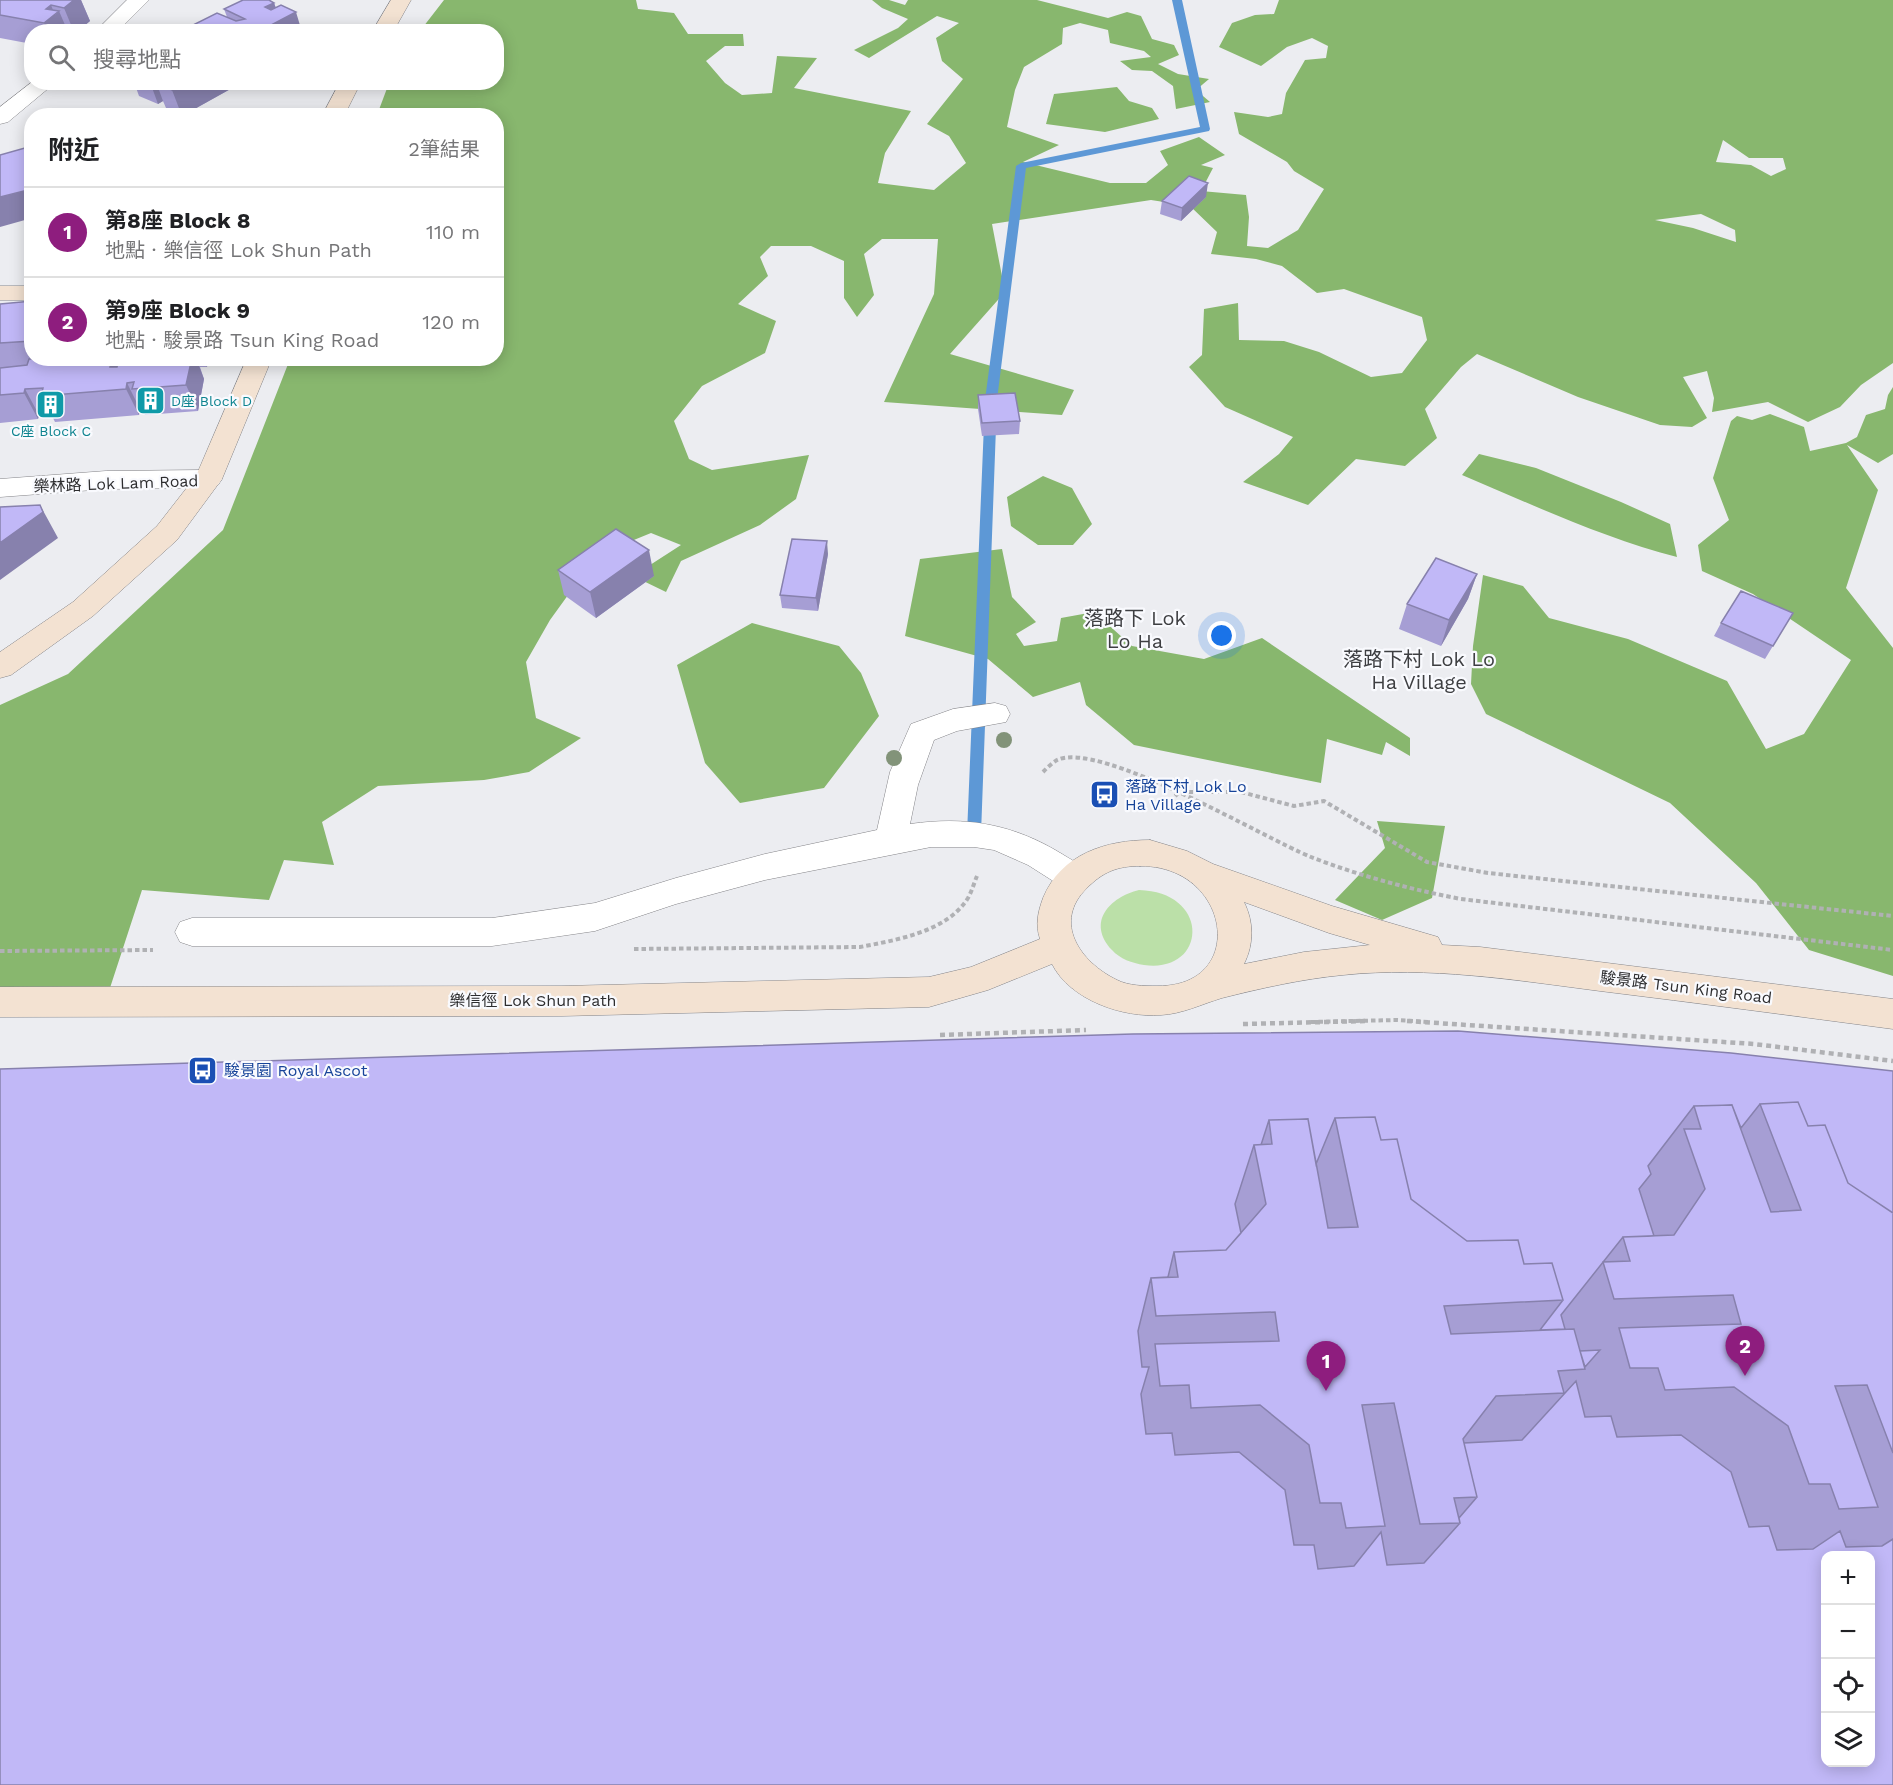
<!DOCTYPE html>
<html lang="zh-TW">
<meta charset="utf-8">
<style>
body{margin:0;font-family:"Work Sans","Noto Sans TC",sans-serif;background:#f2f2f2;color:#202124}
.controls{position:absolute;right:18px;bottom:18px;display:grid;overflow:hidden;border-radius:12px;box-shadow:0 3px 15px #0003}
.controls button{width:54px;height:54px;display:grid;place-items:center;padding:0;border:0;border-bottom:2px solid #e0e0e0;background:#fff;color:#202124;font:30px sans-serif}
.you{position:absolute;left:1222px;top:636px;width:21px;height:21px;margin:-15px;border:4px solid #fff;border-radius:50%;background:#1a73e8;box-shadow:0 0 0 9px #1a73e833}
.badge{display:grid;place-items:center;width:39px;height:39px;border-radius:50%;background:#8e1d7e;color:#fff;font-size:20px;font-weight:700}
.pin{position:absolute;translate:-50% -50px;filter:drop-shadow(0 2px 3px #0008)}
.pin::after{content:'';position:absolute;top:32px;width:21px;height:18px;background:inherit;clip-path:polygon(0 0,100% 0,50% 100%)}
.list{margin:0;padding:0;list-style:none}
h2{display:flex;justify-content:space-between;align-items:center;height:78px;margin:0;padding:0 24px;font-size:26px}
h2 small{font-size:20px;font-weight:400;color:#757577}
.list li{display:grid;grid-template-columns:39px 1fr auto;gap:18px;align-items:center;box-sizing:border-box;height:90px;padding:0 24px;border-top:2px solid #e0e0e0}
.list b{display:block;font-size:22px;white-space:nowrap}
.list p{margin:0;font-size:20px;white-space:nowrap;color:#757577}
.list em{font-size:20px;font-style:normal;color:#757577}
.icon{flex:none;width:33px;height:33px;fill:none;stroke:currentColor;stroke-width:2;stroke-linecap:round;stroke-linejoin:round}
.map{position:relative;flex:none;width:1893px;height:1785px;overflow:hidden}
.search{position:absolute;background:#fff;box-shadow:0 3px 15px #0003;left:24px;top:24px;width:480px;height:66px;display:flex;align-items:center;gap:15px;box-sizing:border-box;padding:0 21px;border-radius:24px;color:#757577;font-size:22px}
.panel{position:absolute;background:#fff;box-shadow:0 3px 15px #0003;left:24px;top:108px;width:480px;height:258px;border-radius:24px}
.map>svg:first-child{display:block}
.green{fill:#bbe0a8}
.forest{fill:#88b76e;fill-rule:evenodd}
.lines{fill:none;stroke-linecap:round;stroke-linejoin:round}
.stream{fill:#5d98d6;fill-rule:evenodd}
.street-casing{stroke:#848488;stroke-width:1}
.secondary-casing{stroke:#848488;stroke-width:1}
.path-far1{stroke:#b0b1b4;stroke-width:4;stroke-dasharray:4.5 3;stroke-linecap:butt}
.path{stroke:#b0b1b4;stroke-width:4.5;stroke-dasharray:5 4;stroke-linecap:butt}
.street{fill:#fff;fill-rule:evenodd}
.secondary{fill:#f3e2d2;fill-rule:evenodd}
.tree{fill:#829379}
.wall{fill:#a69ed4}
.shaded-wall{fill:#8781ad}
.building{fill:#c1b8f7;stroke:#8781ad;stroke-width:1.5;fill-rule:evenodd}
.labels{text-anchor:middle;stroke-width:4.5;stroke-linejoin:round;paint-order:stroke}
.far-culture-label{font-size:14px;fill:#0d838f;stroke:#f9fafe;text-anchor:start}
.street-label{font-size:16px;fill:#2d2d2f;stroke:#f9fafe}
.transit-label{font-size:16px;fill:#164399;stroke:#f9fafe;text-anchor:start}
.quarter-label{font-size:20px;fill:#3e3f42;stroke:#f9fafe}
</style>
<div class="map">
<svg width="1893" height="1785" viewBox="0 0 1893 1785">
<rect width="100%" height="100%" fill="#ecedf1"/>
<path class="green" d="M1139,890C1212,892 1207,974 1144,965C1132,963 1120,959 1112,950C1086,922 1110,897 1139,890Z"/>
<path class="forest" d="M444,0H636L638,9L674,13L688,34H743L744,46H725L706,61L725,83L742,95L772,93L777,56L817,58L794,88L911,111L885,153L878,183L934,190L966,163L949,136L927,124L963,79L942,61L936,38L959,23L937,16L869,58L854,50L898,28L908,19L882,8L872,0H889L905,5L908,0H1037L1108,18L1127,12L1141,16L1152,39L1174,45L1179,55L1158,64L1178,74L1209,79L1196,90L1210,102L1176,109L1173,86L1152,71L1132,70L1120,61L1151,57L1144,51L1110,43L1108,30L1080,23L1063,28L1062,44L1024,67L1015,90L1007,127L1059,145L1023,162L1110,183H1146L1168,165L1160,151L1199,137L1225,155L1201,165L1213,168L1201,191L1246,195L1249,217L1247,246L1268,248L1298,230L1324,189L1294,171L1287,162L1239,134L1234,112L1268,117L1282,114L1286,93L1305,60L1326,58L1328,46L1312,38L1287,47L1261,66L1219,47L1232,23L1255,15L1274,14L1279,0H1893V363L1861,385L1840,407L1808,422L1768,402L1712,412L1714,398L1707,371L1683,377L1707,418L1692,427L1660,425L1578,397L1477,354L1461,367L1425,409L1437,438L1405,466L1356,459L1308,505L1243,482L1279,454L1293,437L1225,407L1189,367L1202,355L1204,309L1238,303L1239,340L1284,341L1319,352L1371,377L1402,373L1427,340L1422,317L1344,289L1317,293L1282,266L1256,259L1211,254L1217,232L1190,206L1151,200L992,224L1005,292L950,354L1074,390L1062,415L884,402L934,294L938,239H882L864,254L874,295L857,317L844,298V261L811,246H771L760,257L768,276L738,304L776,321L765,353L702,386L674,421L689,459L712,470L809,455L796,499L760,525L681,561L666,592L633,576L681,545L651,533L597,555L550,620L526,662L536,718L581,738L529,772L484,780L378,786L322,822L334,865L284,860L269,900L142,890L108,994L0,1001V705L68,674L223,530L290,359L496,358V116L377,115L389,83L496,82V32L420,31ZM1723,140L1749,158H1783L1786,169L1771,176L1751,165L1716,162ZM1701,214L1735,230L1736,242L1693,228L1655,220Z
M1117,87L1129,101L1152,108L1159,119L1105,132L1046,124L1054,94Z
M1893,387V454L1878,463L1847,445L1878,490L1846,588L1893,648V976L1809,950L1756,883L1670,803L1486,714L1471,684L1473,646L1483,575L1523,586L1549,618L1628,639L1727,681L1766,749L1804,734L1851,660L1753,594L1702,571L1698,545L1729,520L1713,478L1731,421L1737,416L1752,420L1770,414L1804,427L1810,451L1846,443L1857,437L1866,415L1885,409L1888,395Z
M1479,454L1536,468L1621,502L1670,524L1677,557C1603,538 1533,505 1462,475Z
M1043,476L1072,488L1092,524L1073,545H1038L1011,526L1007,497Z
M1002,549L1012,597L1036,622L1016,634L1024,646L1057,641L1061,618L1094,612L1132,646L1204,659L1262,638L1410,738V756L1386,742L1382,755L1327,739L1321,783L1134,745L1086,705L1080,682L1033,697L988,659L905,636L920,559Z
M752,623L839,646L861,673L879,716L824,788L740,803L705,763L677,665Z
M1377,821L1445,826L1432,898L1382,920L1335,900L1385,848Z"/>
<g class="lines">
<path class="stream" d="M1172,0H1182L1210,129L1209,131L1026,168L997,400L981,834L979,838H969L967,834L985,400L1016,166L1021,163L1200,127Z"/>
<defs>
<path id="street" d="M127,0H149L117,32H95Z
M32,82H56L8,122L0,124V107Z
M208,470L218,473L222,479L218,485L208,488L106,489L0,497V479L106,471Z
M995,703L1006,706L1010,714L1006,722L957,731L934,740L918,785L910,824C967,816 1013,824 1062,854C1073,861 1083,865 1089,877L1085,886L1073,890L1061,886L1028,865L994,850L974,847H931L765,880L676,904L595,931L492,946H192L180,942L175,932L180,922L192,918H492L595,903L676,878L765,854L877,830L890,772L911,724L953,709Z"/>
<path id="secondary" d="M391,0H411L393,32H372Z
M340,82H361L344,116H322Z
M0,286H32V300H0Z
M247,358H272L222,479L177,540L93,616L11,675L0,678V652L73,602L157,526L196,476Z
M1150,840L1187,851L1213,864L1332,906L1438,937L1442,945L1480,947L1893,999V1029C1795,1016 1698,1003 1600,991C1515,980 1429,966 1343,975C1302,979 1262,988 1222,998C1202,1004 1182,1014 1161,1015C1123,1018 1070,1000 1052,964L988,990L929,1007L562,1016L0,1017V987L562,986L929,977L971,967L1040,939C1035,924 1038,912 1043,898C1061,854 1106,840 1150,840ZM1140,866C1231,865 1249,987 1157,986C1144,986 1129,986 1117,980C1080,962 1052,922 1087,888C1103,872 1117,866 1140,866ZM1244,902L1329,933L1370,945L1304,952L1244,964C1254,944 1254,922 1244,902Z"/>
</defs>
<use href="#street" class="street-casing"/>
<use href="#secondary" class="secondary-casing"/>
<path class="path-far1" d="M1043,772C1047,768 1052,763 1057,760C1100,740 1264,838 1311,857C1360,876 1409,889 1461,899L1893,950
M1165,807L1179,792H1241L1294,806L1324,801L1427,862L1488,873L1893,916
M634,949L860,947C896,940 947,932 968,898C972,891 974,883 977,876
M0,951L153,950
M1311,1022L1396,1020L1429,1022"/>
<path class="path" d="M1407,1021L1754,1044L1893,1061
M1243,1024L1368,1021
M940,1035L1086,1030"/>
<use href="#street" class="street"/>
<use href="#secondary" class="secondary"/>
</g>
<g class="tree">
<circle cx="1004" cy="740" r="8"/>
<circle cx="894" cy="758" r="8"/>
</g>
<path class="wall" d="M0,0H81L90,21L77,32H32V44L0,38Z
M274,3L276,8L302,32H188L187,28L227,17L224,9Z
M134,82H243L182,116L166,108L163,101L158,104L139,96Z
M1206,197L1181,221L1160,214L1162,201Z
M32,301V358H208L207,367H200L204,379L198,411L145,415L142,409H140L139,415L55,422L51,414L39,415L38,419L0,423V304Z
M978,395L1020,421L1019,434L982,436L978,409Z
M828,554L818,611L782,608L780,595Z
M558,570L654,576L596,618L564,595Z
M1477,574L1468,599L1441,646L1399,629L1407,604Z
M1793,613L1765,659L1714,636L1721,623Z
M0,1069L1893,1071V1785H0Z"/>
<path class="shaded-wall" d="M74,0H81L90,21L77,32H74L64,8Z
M274,3L280,20L296,12L302,32H258L265,7Z
M51,5L55,15L59,11L68,32H48L44,23L46,9Z
M150,82H156L163,101L158,104Z
M186,82H243L182,116L172,90Z
M1208,183L1206,197L1181,221L1182,208Z
M32,189V218L0,227V197Z
M112,358H117L126,377L110,367Z
M192,358H196L204,379L198,411L186,385Z
M203,358H208L207,367Z
M127,383L140,409L139,415L126,389Z
M25,389L39,415L38,419L24,393Z
M40,505L58,538L0,580V543Z
M827,541L828,554L818,611L816,598Z
M649,550L654,576L596,618L590,592Z
M1477,574L1468,599L1441,646L1449,620Z"/>
<path class="building" d="M0,0H74L64,8L51,5L46,9L59,11L44,23L0,15Z
M243,0H269L274,3L265,7L271,10L281,5L296,12L258,32H194L187,28L217,13L236,21L245,19L224,9Z
M156,82H186L172,90Z
M32,146V189L0,197V155Z
M1189,176L1208,183L1182,208L1162,201Z
M32,301V341L0,343V304Z
M69,358V361L80,360V358H112L110,367H117L119,358H192L186,385L132,389L134,382L127,383L126,389L41,396L43,388L25,389L24,393L0,395V368L27,365L29,359Z
M1015,393L1020,421L982,423L978,395Z
M40,505L43,512L0,543V507Z
M616,529L649,550L590,592L558,570Z
M792,539L827,541L816,598L780,595Z
M1436,558L1477,574L1449,620L1407,604Z
M1741,591L1793,613L1773,646L1721,623Z
M1458,1031L1731,1053L1893,1071V1213L1848,1183L1825,1125L1808,1126L1798,1102L1760,1104L1741,1128L1732,1105L1694,1106L1648,1166L1651,1174L1639,1189L1654,1236L1623,1237L1561,1315L1565,1329L1540,1330L1563,1300L1552,1263L1524,1264L1518,1240L1467,1241L1411,1199L1397,1139L1381,1140L1375,1117L1335,1118L1316,1164L1308,1119L1269,1120L1261,1145H1254L1235,1204L1241,1233L1226,1250L1174,1252L1168,1277L1151,1278L1138,1331L1142,1367H1149L1141,1394L1146,1434L1172,1433L1175,1455L1239,1452L1285,1490L1294,1545H1314L1318,1569L1354,1566L1381,1532L1387,1565L1424,1563L1460,1523L1459,1518L1477,1497L1464,1443L1522,1440L1576,1381L1585,1417L1611,1416L1617,1437L1681,1435L1731,1472L1749,1527L1769,1526L1777,1550L1813,1549L1840,1531L1846,1547L1882,1546L1893,1539V1785H0V1069L1133,1034ZM1826,1556H1870V1762H1826Z
M1798,1102L1808,1126L1825,1125L1848,1183L1893,1213V1453L1867,1385L1835,1386L1878,1507L1839,1509L1830,1484H1809L1788,1426L1734,1387L1665,1390L1658,1368H1630L1619,1328L1741,1324L1733,1295L1614,1299L1603,1262L1630,1261L1623,1237L1674,1235L1705,1189L1684,1129H1701L1694,1106L1732,1105L1771,1212L1801,1210L1760,1104Z
M1375,1117L1381,1140L1397,1139L1411,1199L1467,1241L1518,1240L1524,1264L1552,1263L1563,1300L1444,1306L1451,1334L1574,1329L1585,1369L1558,1371L1564,1393L1496,1396L1463,1439L1477,1497L1454,1498L1460,1523L1420,1524L1394,1403L1362,1405L1385,1526L1346,1528L1341,1503H1320L1309,1445L1260,1405L1191,1408L1189,1385L1160,1386L1155,1344L1279,1341L1275,1312L1156,1316L1151,1278L1178,1277L1174,1252L1226,1250L1266,1204L1254,1145L1272,1144L1269,1120L1308,1119L1328,1228L1358,1227L1335,1118Z
M1600,1350L1585,1367L1580,1351Z"/>
<defs>
<symbol id="building-square" viewBox="-11 -11 22 22"><rect x="-9" y="-9" width="18" height="18" rx="4" fill="#0f9aa8" stroke="#f9fafe"/><path d="M-4-6H4V6H1V3H-1V6H-4ZM-2.5-4.3h1.7v1.8h-1.7ZM.8-4.3h1.7v1.8H.8ZM-2.5-1h1.7V.8h-1.7ZM.8-1h1.7V.8H.8Z" fill="#fff"/></symbol>
<symbol id="bus-square" viewBox="-11 -11 22 22"><rect x="-9" y="-9" width="18" height="18" rx="4" fill="#1a4fb4" stroke="#f9fafe"/><path d="M-5-6H5V4H4V6H2V4H-2V6H-4V4H-5ZM-3.5-4V0h7V-4ZM-3.5 1.2v1.5H-2V1.2ZM2 1.2v1.5H3.5V1.2Z" fill="#fff"/></symbol>
</defs>
<g fill-rule="evenodd">
<use href="#building-square" x="134" y="384" width="33" height="33"/>
<use href="#building-square" x="34" y="388" width="33" height="33"/>
<use href="#bus-square" x="1088" y="778" width="33" height="33"/>
<use href="#bus-square" x="186" y="1054" width="33" height="33"/>
</g>
<g class="labels">
<g class="far-culture-label">
<text x="171" y="406">D座 Block D</text>
<text x="51" y="436" text-anchor="middle">C座 Block C</text>
</g>
<g class="street-label">
<text transform="translate(116 483) rotate(-2)" y="6">樂林路 Lok Lam Road</text>
<text transform="translate(1686 987) rotate(7)" y="6">駿景路 Tsun King Road</text>
<text x="533" y="1006">樂信徑 Lok Shun Path</text>
</g>
<g class="transit-label">
<text x="1125" y="792">落路下村 Lok Lo<tspan x="1125" dy="18">Ha Village</tspan></text>
<text x="224" y="1076">駿景園 Royal Ascot</text>
</g>
<g class="quarter-label">
<text x="1135" y="625">落路下 Lok<tspan x="1135" dy="23">Lo Ha</tspan></text>
<text x="1419" y="666">落路下村 Lok Lo<tspan x="1419" dy="23">Ha Village</tspan></text>
</g>
</g>
</svg>
<div class="controls">
<button>+</button>
<button>−</button>
<button><svg class="icon" aria-label="locate" viewBox="0 0 24 24"><circle cx="12" cy="12" r="6"/><path d="M12 2v4M12 18v4M2 12h4M18 12h4"/></svg></button>
<button><svg class="icon" aria-label="layers" viewBox="0 0 24 24"><path d="M12 4l9 5-9 5-9-5zM3 14l9 5 9-5"/></svg></button>
</div>
<div class="you"></div>
<div class="pin badge" style="left:1326px;top:1391px">1</div>
<div class="pin badge" style="left:1745px;top:1376px">2</div>
<div class="search"><svg class="icon" aria-label="search" viewBox="0 0 24 24"><circle cx="10" cy="10" r="6"/><path d="M15 15l6 6"/></svg>搜尋地點</div>
<section class="panel">
<h2>附近<small>2筆結果</small></h2>
<ul class="list">
<li><span class="badge">1</span><div><b>第8座 Block 8</b><p>地點 · 樂信徑 Lok Shun Path</p></div><em>110 m</em></li>
<li><span class="badge">2</span><div><b>第9座 Block 9</b><p>地點 · 駿景路 Tsun King Road</p></div><em>120 m</em></li>
</ul>
</section>
</div>
